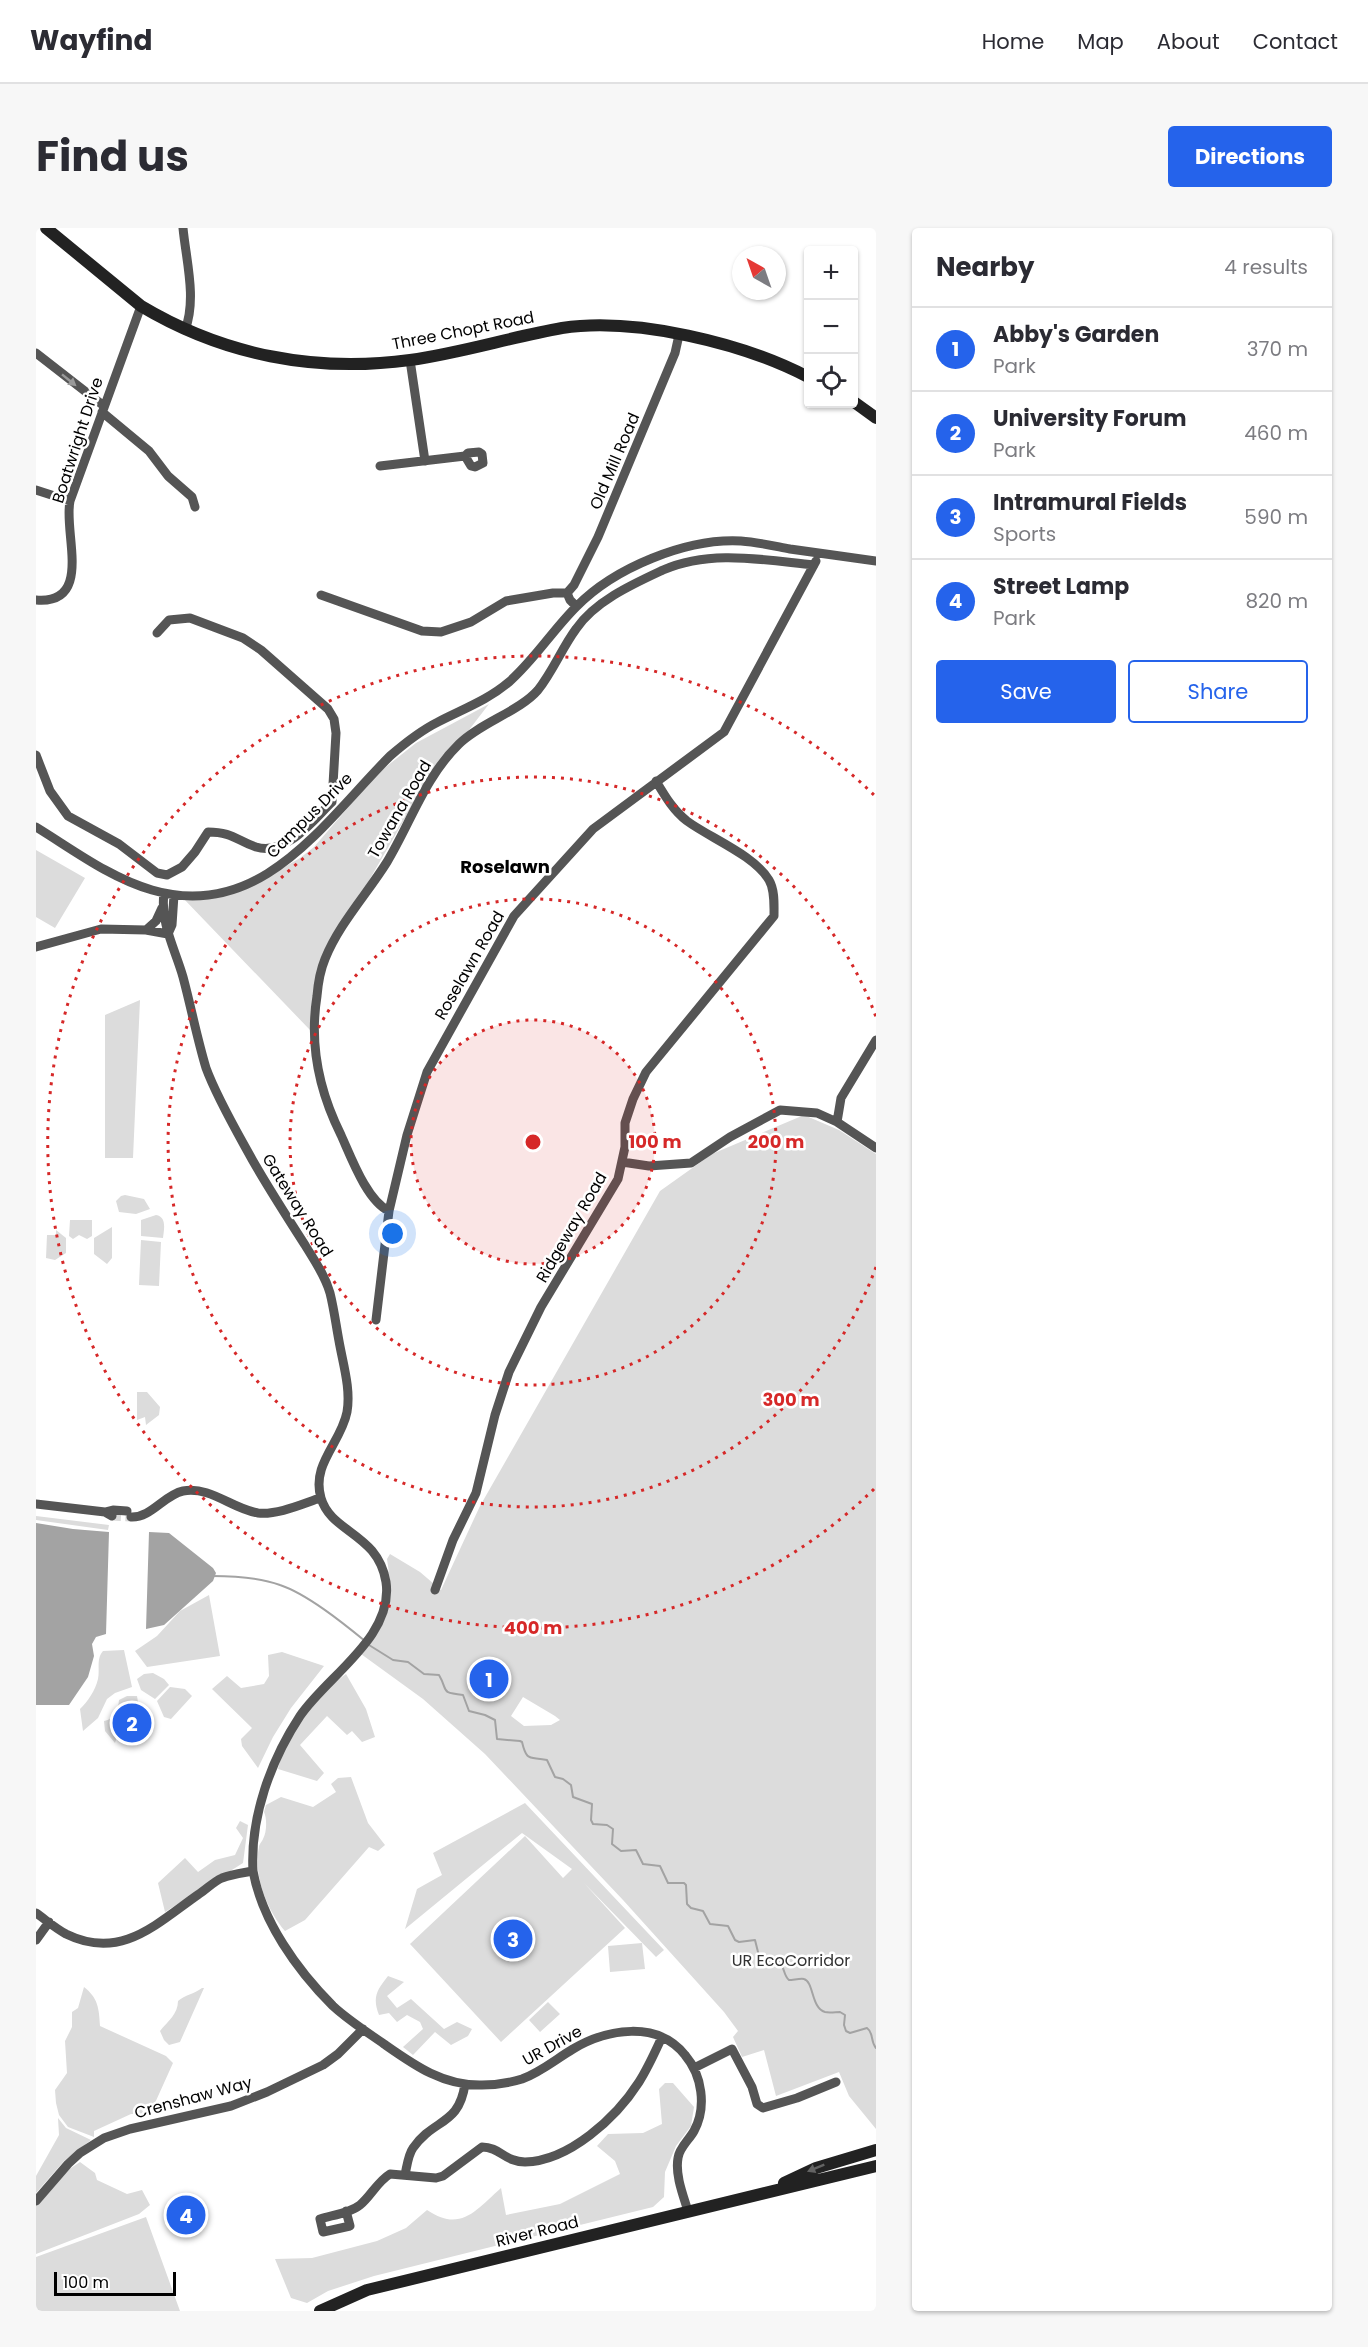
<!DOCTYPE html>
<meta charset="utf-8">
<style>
body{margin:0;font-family:Poppins,sans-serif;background:#f7f7f7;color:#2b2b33}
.controls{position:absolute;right:18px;top:18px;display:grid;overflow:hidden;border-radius:6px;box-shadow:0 2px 4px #0004}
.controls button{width:54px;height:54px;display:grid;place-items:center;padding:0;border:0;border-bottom:2px solid #e1e1e2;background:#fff;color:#2b2b33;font:30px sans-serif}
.compass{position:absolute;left:696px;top:18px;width:54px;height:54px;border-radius:50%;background:#fff;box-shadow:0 2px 4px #0004;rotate:320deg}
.scale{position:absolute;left:18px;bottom:15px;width:122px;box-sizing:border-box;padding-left:6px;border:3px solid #000;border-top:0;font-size:16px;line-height:21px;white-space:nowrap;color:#000;-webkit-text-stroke:4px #fff;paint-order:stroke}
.you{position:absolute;left:357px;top:1006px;width:21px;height:21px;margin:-15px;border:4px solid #fff;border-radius:50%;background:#1a73e8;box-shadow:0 0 0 9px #1a73e833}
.badge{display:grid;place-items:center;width:39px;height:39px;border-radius:50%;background:#2563eb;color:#fff;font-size:20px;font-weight:700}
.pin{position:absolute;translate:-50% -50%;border:3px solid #fff;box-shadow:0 2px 6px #0006}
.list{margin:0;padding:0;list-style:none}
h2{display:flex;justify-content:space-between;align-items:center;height:78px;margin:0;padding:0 24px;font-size:26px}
h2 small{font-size:20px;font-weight:400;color:#7c7c81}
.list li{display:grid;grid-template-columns:39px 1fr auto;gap:18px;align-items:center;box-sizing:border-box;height:84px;padding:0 24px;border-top:2px solid #e1e1e2}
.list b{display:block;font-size:22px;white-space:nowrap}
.list p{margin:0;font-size:20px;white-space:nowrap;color:#7c7c81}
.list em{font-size:20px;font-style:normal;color:#7c7c81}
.actions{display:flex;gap:12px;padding:18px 24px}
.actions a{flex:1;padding:14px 0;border:2px solid #2563eb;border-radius:6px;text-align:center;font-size:21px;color:#2563eb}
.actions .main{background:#2563eb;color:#fff}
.icon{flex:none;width:33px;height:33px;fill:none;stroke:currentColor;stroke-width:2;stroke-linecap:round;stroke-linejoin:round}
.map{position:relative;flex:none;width:840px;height:2083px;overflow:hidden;border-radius:6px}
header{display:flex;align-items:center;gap:36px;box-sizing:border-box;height:84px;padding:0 30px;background:#fff;border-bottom:2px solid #e1e1e2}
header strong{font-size:28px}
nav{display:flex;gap:33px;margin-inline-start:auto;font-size:21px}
.intro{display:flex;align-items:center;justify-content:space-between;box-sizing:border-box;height:144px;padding:0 36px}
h1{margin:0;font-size:42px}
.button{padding:15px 27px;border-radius:6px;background:#2563eb;color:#fff;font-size:21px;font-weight:700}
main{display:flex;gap:36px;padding:0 36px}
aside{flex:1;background:#fff;border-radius:6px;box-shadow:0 2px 4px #0004}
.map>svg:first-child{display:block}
.green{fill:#dcdcdc;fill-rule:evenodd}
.water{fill:#a3a3a3}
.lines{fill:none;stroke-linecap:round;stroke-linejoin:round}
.stream{stroke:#a3a3a3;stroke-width:2}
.minor-tunnel{stroke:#d9d9d9;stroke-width:9;stroke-dasharray:9 4.5;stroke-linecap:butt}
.minor{stroke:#555;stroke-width:9}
.secondary{stroke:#222;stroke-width:12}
.oneway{fill:#999}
.oneway2{fill:#646464}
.ring{fill:none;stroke:#d62828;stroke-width:3;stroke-dasharray:3 6}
.labels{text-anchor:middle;stroke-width:5;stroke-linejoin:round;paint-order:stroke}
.street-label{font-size:16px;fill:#000;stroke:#fff}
.park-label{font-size:16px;fill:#333;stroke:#fff}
.neighbourhood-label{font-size:18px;font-weight:bold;fill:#000;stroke:#fff}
.centre{fill:#d62828;stroke:#fff;stroke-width:3}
.ring-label{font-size:18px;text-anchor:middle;font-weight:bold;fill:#d62828;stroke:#fff;stroke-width:5;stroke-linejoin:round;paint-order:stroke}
</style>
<header>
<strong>Wayfind</strong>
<nav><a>Home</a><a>Map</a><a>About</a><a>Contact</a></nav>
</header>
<div class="intro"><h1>Find us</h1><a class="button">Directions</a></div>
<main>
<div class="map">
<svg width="840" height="2083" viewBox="0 0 840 2083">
<rect width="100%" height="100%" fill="#fff"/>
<path class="green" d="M453,476L382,568L285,735L274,802L146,669L214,659L264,630L278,619L341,546L380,515Z
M0,622L49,650L19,700L0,689Z
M104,772L97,930H69V787Z
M768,887L803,902L840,926V1901L813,1868L803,1844L740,1868L728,1822L706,1829L697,1809L702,1803L688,1784L587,1672L449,1526L387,1471L325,1426C355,1389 358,1377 351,1331L354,1326L384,1344L405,1362L444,1278L624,963L676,926ZM487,1469L519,1488L524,1492L515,1497L488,1498L475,1488Z
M89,967L108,971L114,981L100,986L83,984L80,973L85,968Z
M120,987C131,989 128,1001 127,1010L105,1008V992Z
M34,992H56V1008L51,1011L43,1007L37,1011L33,1008Z
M76,999V1030L71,1036L58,1026V1010Z
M20,1002L30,1010V1025L19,1032L10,1030L11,1007H20Z
M105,1012L125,1014L123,1058L103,1057Z
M101,1164H111L124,1179L123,1187L110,1197L109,1189L101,1192Z
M0,1288L73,1297L72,1302L0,1292Z
M173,1367L184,1428L111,1439L99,1423L121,1408L144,1383Z
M88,1422L96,1459L79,1465L71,1471L62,1490L47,1503L44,1481C52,1473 59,1463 62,1451C64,1441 60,1431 67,1423Z
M246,1424L288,1438L255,1480L237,1509L222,1540L206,1518L205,1511L216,1500L176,1461L191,1448L205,1460L228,1456L233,1448L232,1427Z
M117,1445L128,1451L133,1457L119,1471L105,1462L101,1451L108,1446Z
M310,1446L330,1481L339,1509L326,1514L316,1503L311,1507L291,1488L264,1517L288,1545L281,1553L242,1541C250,1507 281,1466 310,1446Z
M134,1459L149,1461L156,1468L135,1491L128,1489L121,1473Z
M91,1468H101L102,1474L82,1505L79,1515L69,1503L68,1493C79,1491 82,1482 83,1472Z
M315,1549L332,1595L349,1617L342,1623L333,1619L269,1692L249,1703C231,1682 217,1647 223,1619C223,1616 226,1614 227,1611C231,1604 231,1590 228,1584L230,1577L245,1569L277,1579L300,1564L295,1556L302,1550Z
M489,1575L628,1722L620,1729L548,1655L589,1700L465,1814L374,1716L489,1608L527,1650L536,1641L486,1605L369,1701L381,1661L406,1647L397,1625Z
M204,1593L212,1597L207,1635L129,1684L122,1655L149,1630L162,1644L179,1632L199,1627L207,1610L200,1600Z
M606,1715L609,1741L574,1744L572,1718Z
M352,1748L368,1754L351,1768L361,1780L375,1771L408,1801L421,1794L436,1801L432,1808L415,1817L399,1804L377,1827L367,1819L387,1801L384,1794L371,1787L361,1794L353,1785L343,1787C336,1769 341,1762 352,1748Z
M48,1759C62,1770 63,1780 64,1798L130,1828L137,1835L114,1886H95L58,1903V1909L32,1899L23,1887L20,1875L19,1862L31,1845L29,1813L36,1799V1784L42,1780Z
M166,1760H168L144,1814L133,1817L128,1812L124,1803C132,1793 142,1786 142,1773C149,1767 158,1766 166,1760Z
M512,1774L524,1786L504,1804L493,1792Z
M629,1855H637L658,1879L655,1898L640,1918L629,1944L628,1969L617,1979L338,2048L292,2063L271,2075L255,2070L239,2031L276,2030L341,2013L370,2000L391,1982C425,2005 440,1982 465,1960L470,1987L524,1976L584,1946L579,1933L561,1918L572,1906L607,1905L626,1896L623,1861Z
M22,1890L30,1900L55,1912L28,1933L0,1965V1948L23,1907Z
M44,1934L59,1945L61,1952L91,1966L106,1962L114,1977L103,1986L0,2026V1977L29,1944Z
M110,1989L144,2083H0V2029Z"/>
<path class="water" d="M0,1295L37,1301L73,1304L70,1406L60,1409L56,1416L58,1428L52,1449L33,1477H0Z
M113,1304L133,1305L177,1340L180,1345L177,1353L128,1397L110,1401Z"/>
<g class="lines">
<path class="stream" d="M176,1348C197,1348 225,1350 244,1357C271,1366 307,1395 329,1413
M333,1417L357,1432L372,1434L388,1446L403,1447C413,1464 403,1464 427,1467L433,1483L449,1487L459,1492L461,1511L484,1513L486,1514C491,1535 494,1528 511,1532L519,1549L527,1551L535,1557L537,1569L556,1576L555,1592L557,1596L571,1597L577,1601L576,1616L585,1623L600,1622L607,1636L624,1638L632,1655H648L650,1657L651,1676L655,1680L667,1683L674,1696L692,1698L699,1712L703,1714L719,1712L723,1728L728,1734H743C749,1739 747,1747 753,1752C757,1752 765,1750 768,1751C778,1754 775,1780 789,1784C793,1785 800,1784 804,1784L809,1787L808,1797L810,1803L814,1805L831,1800C838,1805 834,1813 840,1820"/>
<path class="minor-tunnel" d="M76,1288L95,1289"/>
<path class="minor" d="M147,0C150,32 161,71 149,102
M0,125L68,178
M374,132L389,233
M66,184L113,223L132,248L156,269L159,279
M344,238L429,228L435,238L439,239L447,235L446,226L443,224L432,225L429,228
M0,262L34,273
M285,367L386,403L405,404L435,394L470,373L517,365H531
M0,372C58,377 27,304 34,273L105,78
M540,378L534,372L531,365L538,357L562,309L639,125L643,107
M0,527L14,563L32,588L83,616L121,645L131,647L146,639L159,624L172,604C196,604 200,612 220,619C251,628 277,592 296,574L300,505L298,491L292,481L225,422L207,410L154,390L133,392L121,405
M0,599C36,621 74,650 116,662C225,694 288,594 354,528C369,515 384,503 402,494C427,481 452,472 473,454C499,431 516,403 540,379C578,340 650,310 705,313C721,314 738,318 754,321C783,325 811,329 840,333
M110,702L120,693L126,680
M132,706L136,697L138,667
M0,719L65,701L110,702L132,706
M801,894L805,870L840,812
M586,934L613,938L655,935L694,909L744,882L781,885L801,894L840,920
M353,983C331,973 315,929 305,907C283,863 273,818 281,768C282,756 284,743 289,731C303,696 331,666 351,634C375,594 389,549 423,516C444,495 484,483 502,462C517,443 526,420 540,401C559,373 597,356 627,342C674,321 728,332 778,337
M340,1092L353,983L371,907L391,844L478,688L557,601L688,504L780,333
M0,1276L69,1284L76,1288
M69,1284L77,1282L91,1283
M95,1289C115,1290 128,1267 147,1263C175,1258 196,1281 222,1285C242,1287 266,1276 284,1270
M399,1362L417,1312L440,1265L459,1187L473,1144L505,1079L582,951L589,919V895L597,871L610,844L738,688C738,677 739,662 733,652C718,627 674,610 651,593C637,582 629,568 620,553
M217,1643C226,1693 261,1742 297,1778C312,1792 331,1804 348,1816C378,1837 407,1858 446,1857C459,1857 473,1855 486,1851C505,1844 520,1831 537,1821C571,1801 621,1792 649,1827C666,1847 671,1879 658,1903C653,1912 643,1920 642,1930C639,1947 647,1967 652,1983
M0,1685C10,1692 19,1700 30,1706C85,1733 120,1696 163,1666C171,1661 177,1654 186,1650C196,1646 206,1645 217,1643C214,1589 235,1532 264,1488C291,1448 358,1409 350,1354C342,1305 295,1305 285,1270C275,1236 305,1215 311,1184C315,1161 307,1136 303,1113C300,1097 298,1081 294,1065C289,1047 278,1032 269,1017C251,989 233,961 217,933C201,904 181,870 170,840C161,810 155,779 147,749C139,721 124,695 128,665
M0,1712L13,1694
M658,1840L696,1821L716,1859L721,1876L727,1880L761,1870L800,1854
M369,1947C371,1938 372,1927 377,1920C398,1890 423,1898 429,1856
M0,1973L32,1936L44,1925L68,1910L94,1901L195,1878L231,1864L287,1837L302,1826L327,1801
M310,1983L314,1998L287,2004L284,1991C297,1987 314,1985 324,1977C335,1968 341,1954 354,1946L400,1950L407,1948L446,1919C464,1919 469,1934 489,1934C533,1933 580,1890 603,1854C612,1840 619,1824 626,1809"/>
<path class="secondary" d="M10,0L105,78C187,127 279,145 374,132C425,125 475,109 526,100C599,89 707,115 772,149
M818,174L840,190
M748,1955L780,1940L840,1922
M284,2083L331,2062L840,1938"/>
</g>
<defs><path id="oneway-solid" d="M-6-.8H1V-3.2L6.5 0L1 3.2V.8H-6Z" transform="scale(1.5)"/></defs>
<use class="oneway" href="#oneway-solid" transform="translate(33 152) rotate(39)"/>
<use class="oneway2" href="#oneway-solid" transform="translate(780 1940) rotate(158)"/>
<circle cx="497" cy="914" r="122" fill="#d62828" fill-opacity=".12"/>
<g class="ring">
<circle cx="497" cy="914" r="122"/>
<circle cx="497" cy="914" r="243"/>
<path d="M840 1039A365 365 0 1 1 840 789"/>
<path d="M838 1261A486 486 0 1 1 838 567"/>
</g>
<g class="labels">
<g class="street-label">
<text transform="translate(427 102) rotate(-11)" y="6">Three Chopt Road</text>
<text transform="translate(41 212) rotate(-72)" y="6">Boatwright Drive</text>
<text transform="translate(578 233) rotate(-67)" y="6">Old Mill Road</text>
<text transform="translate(363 581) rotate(-60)" y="6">Towana Road</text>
<text transform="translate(273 587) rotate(-45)" y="6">Campus Drive</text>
<text transform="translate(433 737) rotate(-60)" y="6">Roselawn Road</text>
<text transform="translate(262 977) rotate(58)" y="6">Gateway Road</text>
<text transform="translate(535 999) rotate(-60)" y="6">Ridgeway Road</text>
<text transform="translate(516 1817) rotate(-29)" y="6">UR Drive</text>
<text transform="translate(157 1869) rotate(-15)" y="6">Crenshaw Way</text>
<text transform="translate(501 2003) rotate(-14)" y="6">River Road</text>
</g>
<g class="park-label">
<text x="755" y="1738">UR EcoCorridor</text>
</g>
<g class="neighbourhood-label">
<text x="469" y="645">Roselawn</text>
</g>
</g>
<circle cx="497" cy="914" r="9" class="centre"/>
<g class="ring-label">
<text x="619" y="920">100 m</text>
<text x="740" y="920">200 m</text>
<text x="755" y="1178">300 m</text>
<text x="497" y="1406">400 m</text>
</g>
</svg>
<div class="controls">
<button>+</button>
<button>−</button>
<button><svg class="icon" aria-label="locate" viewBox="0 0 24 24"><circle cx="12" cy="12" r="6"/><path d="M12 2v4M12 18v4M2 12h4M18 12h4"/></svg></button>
</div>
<svg class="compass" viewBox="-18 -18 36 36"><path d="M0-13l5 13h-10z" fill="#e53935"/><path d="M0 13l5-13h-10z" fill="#7c7c81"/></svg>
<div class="scale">100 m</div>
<div class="you"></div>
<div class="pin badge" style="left:453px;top:1451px">1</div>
<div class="pin badge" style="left:96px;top:1495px">2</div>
<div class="pin badge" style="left:477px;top:1711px">3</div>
<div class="pin badge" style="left:150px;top:1987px">4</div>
</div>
<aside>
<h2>Nearby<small>4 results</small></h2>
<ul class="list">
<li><span class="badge">1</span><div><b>Abby's Garden</b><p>Park</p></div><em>370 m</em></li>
<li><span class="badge">2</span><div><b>University Forum</b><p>Park</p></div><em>460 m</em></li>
<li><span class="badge">3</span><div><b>Intramural Fields</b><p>Sports</p></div><em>590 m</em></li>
<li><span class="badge">4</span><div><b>Street Lamp</b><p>Park</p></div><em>820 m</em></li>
</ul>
<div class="actions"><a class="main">Save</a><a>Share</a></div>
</aside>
</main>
